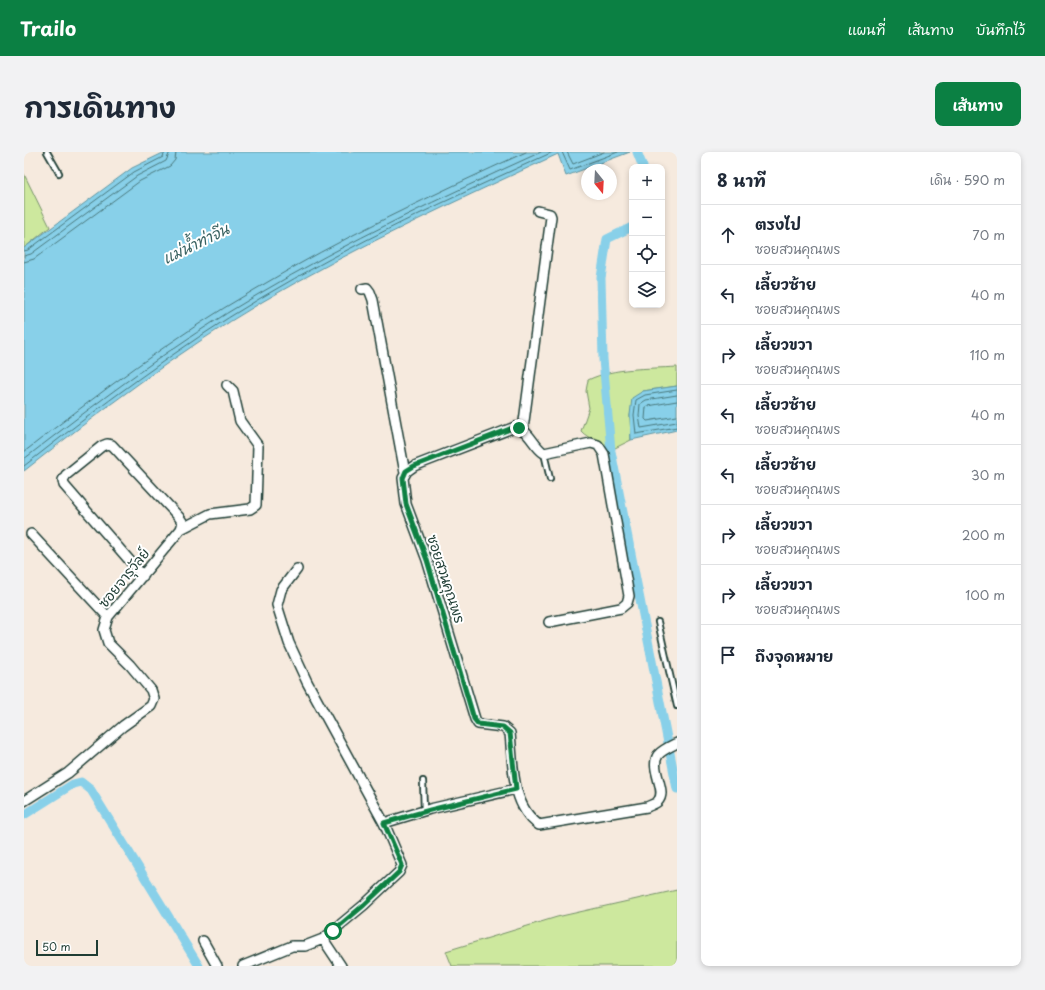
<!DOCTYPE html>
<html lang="th">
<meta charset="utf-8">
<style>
body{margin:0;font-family:"Playpen Sans","Playpen Sans Thai",sans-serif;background:#f2f2f3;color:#1f2937}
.controls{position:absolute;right:12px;top:12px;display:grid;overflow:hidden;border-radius:8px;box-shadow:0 2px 6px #0003}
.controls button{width:36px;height:36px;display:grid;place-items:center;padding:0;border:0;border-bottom:1px solid #e0e1e3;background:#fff;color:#1f2937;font:20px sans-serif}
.compass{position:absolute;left:557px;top:12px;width:36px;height:36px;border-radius:50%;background:#fff;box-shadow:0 2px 6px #0003;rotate:162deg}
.scale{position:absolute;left:12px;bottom:10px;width:62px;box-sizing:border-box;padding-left:4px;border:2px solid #1f3d34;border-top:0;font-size:11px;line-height:14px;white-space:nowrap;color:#1f3d34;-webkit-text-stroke:3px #fff;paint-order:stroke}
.stop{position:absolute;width:12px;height:12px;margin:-9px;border:3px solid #0b8043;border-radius:50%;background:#fff}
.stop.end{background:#0b8043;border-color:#fff;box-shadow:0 1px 4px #0008}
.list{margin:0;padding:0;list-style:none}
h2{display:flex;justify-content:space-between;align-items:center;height:52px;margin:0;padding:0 16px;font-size:17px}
h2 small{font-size:13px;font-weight:400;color:#747a83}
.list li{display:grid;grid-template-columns:26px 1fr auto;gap:12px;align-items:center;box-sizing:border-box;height:60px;padding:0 16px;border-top:1px solid #e0e1e3}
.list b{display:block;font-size:15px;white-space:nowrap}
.list p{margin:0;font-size:13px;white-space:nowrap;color:#747a83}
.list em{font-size:13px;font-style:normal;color:#747a83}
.icon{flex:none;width:22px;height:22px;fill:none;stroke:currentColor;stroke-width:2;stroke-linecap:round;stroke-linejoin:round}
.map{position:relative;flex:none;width:653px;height:814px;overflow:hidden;border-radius:8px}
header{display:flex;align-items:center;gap:24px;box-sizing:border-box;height:56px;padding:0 20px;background:#0b8043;color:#fff}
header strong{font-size:19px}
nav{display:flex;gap:22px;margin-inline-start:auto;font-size:14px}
.intro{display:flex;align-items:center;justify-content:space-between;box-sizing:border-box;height:96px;padding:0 24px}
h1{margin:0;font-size:28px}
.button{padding:10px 18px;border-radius:8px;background:#0b8043;color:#fff;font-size:14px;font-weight:700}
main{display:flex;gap:24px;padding:0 24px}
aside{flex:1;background:#fff;border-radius:8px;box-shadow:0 2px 6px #0003}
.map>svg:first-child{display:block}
.green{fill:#cde89e;stroke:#769269}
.water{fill:#88d0e9;stroke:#5e95a1}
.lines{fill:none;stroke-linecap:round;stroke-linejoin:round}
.shore{stroke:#49787c;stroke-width:1}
.canal{stroke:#88d0e9;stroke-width:9}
.lane-casing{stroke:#1f3d34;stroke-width:8}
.street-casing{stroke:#1f3d34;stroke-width:12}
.lane{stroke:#fff;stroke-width:4.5}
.street{stroke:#fff;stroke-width:9}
.route{stroke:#0b8043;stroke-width:5}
.labels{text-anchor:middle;stroke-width:4;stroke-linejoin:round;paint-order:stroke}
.street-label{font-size:14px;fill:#1f3d34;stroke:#fff}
.water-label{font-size:15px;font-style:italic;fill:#396261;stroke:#fff}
</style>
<header>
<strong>Trailo</strong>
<nav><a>แผนที่</a><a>เส้นทาง</a><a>บันทึกไว้</a></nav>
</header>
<div class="intro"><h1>การเดินทาง</h1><a class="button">เส้นทาง</a></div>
<main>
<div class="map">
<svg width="653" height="814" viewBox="0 0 653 814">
<rect width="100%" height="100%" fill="#f6eade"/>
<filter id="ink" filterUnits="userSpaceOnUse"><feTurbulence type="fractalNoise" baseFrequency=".025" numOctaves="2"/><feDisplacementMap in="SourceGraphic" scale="8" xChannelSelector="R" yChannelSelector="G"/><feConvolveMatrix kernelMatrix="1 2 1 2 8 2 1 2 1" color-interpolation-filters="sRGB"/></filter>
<g filter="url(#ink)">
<path class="green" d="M0,22L26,75L0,96Z
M653,215V234L619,239L606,263L607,288L591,296C580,291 565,288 557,279L565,256L562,239L564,228C591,215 623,217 653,215Z
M653,738V814H428L422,799L533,765Z"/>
<path class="water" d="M141,0H606L542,24L534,2C434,48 333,94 238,150C154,200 76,259 0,319V96L108,16Z
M653,234V278L607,288L606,263L608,246L619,239Z"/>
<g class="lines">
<path class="shore" d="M538,0L546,18L594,0
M543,0L549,12L580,0
M0,99L4,98L110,20L139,5L141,0
M0,104L7,102L113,24L142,9L146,0
M0,110L10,107L116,29L146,14L151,8L152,0
M653,238L621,243L612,248L610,263L612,282L653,275
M653,243L622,248L616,252L615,264L617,276L653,270
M653,249L624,254L622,255L621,267L623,269L653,264
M0,300C74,242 149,185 230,138C317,86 410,42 502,0
M0,307C75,249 151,191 233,143C324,89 420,44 517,0
M0,314C75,255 153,196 235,147C329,91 429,45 529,0"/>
<path class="canal" d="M613,0L619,15
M608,75L583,87L577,126L579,207L587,299L653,637
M0,663L49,632L57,630L67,638L175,814"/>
<defs>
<path id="lane" d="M23,0L35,21
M520,301L526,327
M634,470L653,554
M399,629L400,659"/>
<path id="street" d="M338,137L343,136L346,140L349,148L381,321
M499,277L527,65L526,62L514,59
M7,382L84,465
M119,424L40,333L39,328L42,323L78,294L83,292L88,293L155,365L159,371L157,377
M525,470L597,456L603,451L605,444L580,302L574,293L567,291L520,301C509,294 505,277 491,275L390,314L383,319L379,326L382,352L403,408L451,567L454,572L479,575L486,581C489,611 487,654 515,673L623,655C626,653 632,652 634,649C644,639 625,617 634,603C638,598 647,594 653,591
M0,649L44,621L99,574L127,554L130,547L127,538L106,513L84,491L80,478L84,465L157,377L186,362L226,357L232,353L234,294L216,269L209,239L203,233
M360,671L406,657L492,637
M299,787L317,814
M179,789L193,814
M219,814L268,794H281L299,787L340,753L375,720L378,713L360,671L283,530L265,491L253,453L257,438L273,417"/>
</defs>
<use href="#lane" class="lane-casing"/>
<use href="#street" class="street-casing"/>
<use href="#lane" class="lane"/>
<use href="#street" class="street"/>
</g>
</g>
<g class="lines" filter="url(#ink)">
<path class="route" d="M309,779L340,753L375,720L378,713L376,708L360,671L406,658L492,637L486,581L479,575L454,572L450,567L403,408L382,352L379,326L382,319L390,314L491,275L495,276"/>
</g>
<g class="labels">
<g class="street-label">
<text transform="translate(100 426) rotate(-51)" y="5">ซอยจารุวัลย์</text>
<text transform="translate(422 427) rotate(72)" y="5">ซอยสวนคุณพร</text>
</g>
<g class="water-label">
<text transform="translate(172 92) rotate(-26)" y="5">แม่น้ำท่าจีน</text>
</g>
</g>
</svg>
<div class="controls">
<button>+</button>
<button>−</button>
<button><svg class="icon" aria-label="locate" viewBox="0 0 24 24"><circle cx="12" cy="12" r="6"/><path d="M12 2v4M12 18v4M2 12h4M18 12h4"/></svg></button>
<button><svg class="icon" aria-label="layers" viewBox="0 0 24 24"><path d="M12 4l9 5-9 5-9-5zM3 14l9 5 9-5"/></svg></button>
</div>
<svg class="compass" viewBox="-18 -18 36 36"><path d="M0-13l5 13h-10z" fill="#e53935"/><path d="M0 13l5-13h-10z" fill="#747a83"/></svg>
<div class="scale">50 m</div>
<div class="stop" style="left:309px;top:779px"></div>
<div class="stop end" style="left:495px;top:276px"></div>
</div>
<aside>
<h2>8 นาที<small>เดิน · 590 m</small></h2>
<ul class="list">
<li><svg class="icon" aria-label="ahead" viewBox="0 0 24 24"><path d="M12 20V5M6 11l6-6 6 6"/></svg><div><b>ตรงไป</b><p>ซอยสวนคุณพร</p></div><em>70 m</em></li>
<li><svg class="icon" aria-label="left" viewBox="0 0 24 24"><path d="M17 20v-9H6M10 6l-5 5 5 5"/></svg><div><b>เลี้ยวซ้าย</b><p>ซอยสวนคุณพร</p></div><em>40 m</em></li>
<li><svg class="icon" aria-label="right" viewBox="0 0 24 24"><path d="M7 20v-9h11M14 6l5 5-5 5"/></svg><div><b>เลี้ยวขวา</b><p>ซอยสวนคุณพร</p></div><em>110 m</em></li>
<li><svg class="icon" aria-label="left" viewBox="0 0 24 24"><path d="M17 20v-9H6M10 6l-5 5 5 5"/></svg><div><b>เลี้ยวซ้าย</b><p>ซอยสวนคุณพร</p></div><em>40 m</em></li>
<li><svg class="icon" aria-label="left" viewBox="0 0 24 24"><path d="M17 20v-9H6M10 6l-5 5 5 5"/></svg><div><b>เลี้ยวซ้าย</b><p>ซอยสวนคุณพร</p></div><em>30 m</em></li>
<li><svg class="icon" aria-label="right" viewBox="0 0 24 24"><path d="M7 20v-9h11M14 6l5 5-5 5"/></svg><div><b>เลี้ยวขวา</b><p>ซอยสวนคุณพร</p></div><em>200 m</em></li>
<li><svg class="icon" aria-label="right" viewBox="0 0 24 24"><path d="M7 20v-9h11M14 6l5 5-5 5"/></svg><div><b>เลี้ยวขวา</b><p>ซอยสวนคุณพร</p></div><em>100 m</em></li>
<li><svg class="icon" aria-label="arrive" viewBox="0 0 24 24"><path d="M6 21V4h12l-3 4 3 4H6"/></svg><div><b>ถึงจุดหมาย</b></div></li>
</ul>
</aside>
</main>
